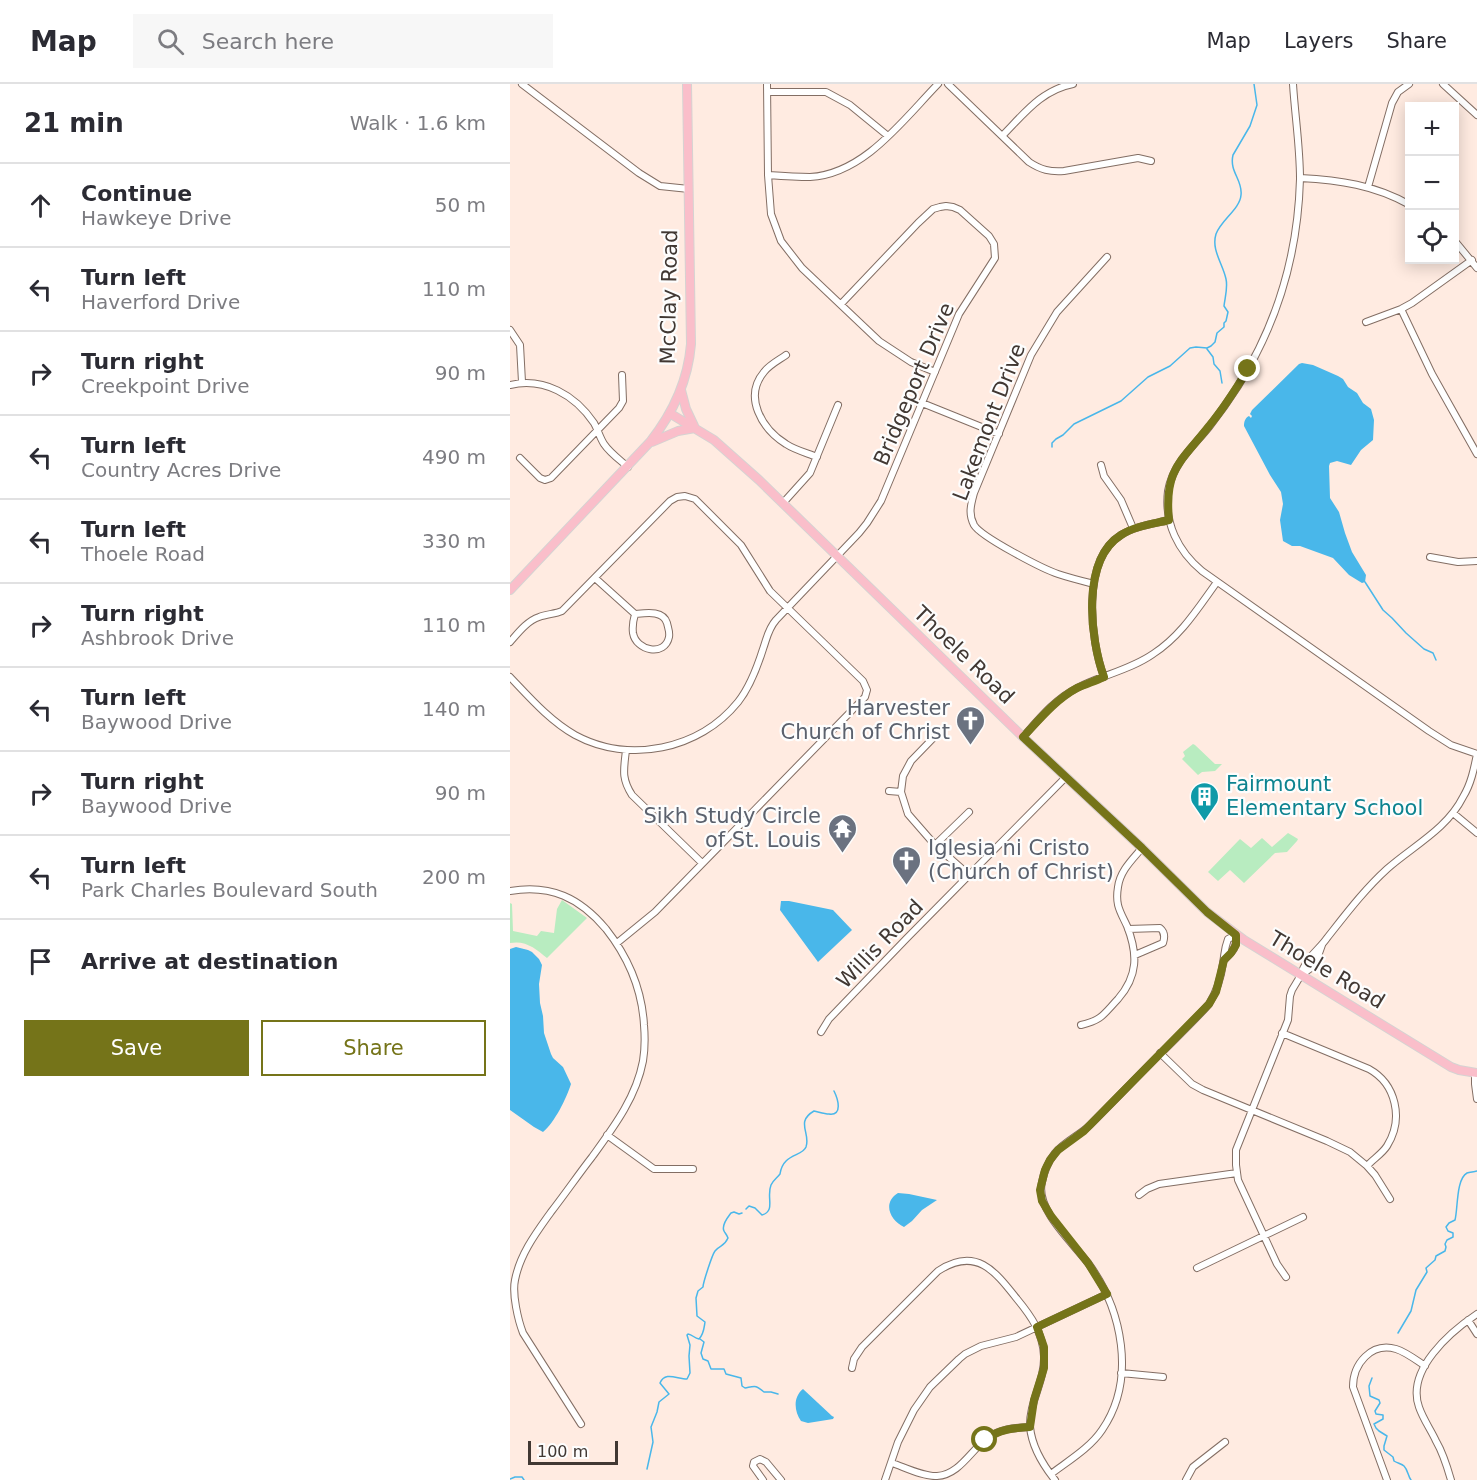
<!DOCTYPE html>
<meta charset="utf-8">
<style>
body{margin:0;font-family:"DejaVu Sans",sans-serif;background:#f7f7f7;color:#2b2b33}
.controls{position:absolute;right:18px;top:18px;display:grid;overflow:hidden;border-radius:0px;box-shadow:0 3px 15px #0003}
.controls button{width:54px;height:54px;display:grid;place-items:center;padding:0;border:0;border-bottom:2px solid #e1e1e2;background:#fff;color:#2b2b33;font:30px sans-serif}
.scale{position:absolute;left:18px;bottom:15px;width:90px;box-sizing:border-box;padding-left:6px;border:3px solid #413833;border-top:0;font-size:16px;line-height:21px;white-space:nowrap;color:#413833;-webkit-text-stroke:4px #fdfdfd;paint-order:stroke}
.stop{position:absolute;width:18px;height:18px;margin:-14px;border:4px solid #757419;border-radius:50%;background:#fff}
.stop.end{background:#757419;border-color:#fff;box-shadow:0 2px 6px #0008}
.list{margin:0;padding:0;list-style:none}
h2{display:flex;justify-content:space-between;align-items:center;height:78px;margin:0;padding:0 24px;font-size:26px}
h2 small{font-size:20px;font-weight:400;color:#7c7c81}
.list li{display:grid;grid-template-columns:39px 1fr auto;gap:18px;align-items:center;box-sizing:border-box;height:84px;padding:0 24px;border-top:2px solid #e1e1e2}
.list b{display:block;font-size:22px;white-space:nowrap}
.list p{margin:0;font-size:20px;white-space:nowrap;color:#7c7c81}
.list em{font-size:20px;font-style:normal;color:#7c7c81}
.actions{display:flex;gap:12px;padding:18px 24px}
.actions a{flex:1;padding:14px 0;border:2px solid #757419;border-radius:0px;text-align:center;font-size:21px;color:#757419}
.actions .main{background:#757419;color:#fff}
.icon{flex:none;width:33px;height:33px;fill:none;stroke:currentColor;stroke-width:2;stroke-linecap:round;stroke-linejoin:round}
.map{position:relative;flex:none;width:967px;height:1396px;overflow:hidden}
header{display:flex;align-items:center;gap:36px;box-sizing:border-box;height:84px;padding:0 30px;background:#fff;border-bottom:2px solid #e1e1e2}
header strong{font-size:28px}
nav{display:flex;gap:33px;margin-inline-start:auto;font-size:21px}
.search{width:420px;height:54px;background:#f7f7f7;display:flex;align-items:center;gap:15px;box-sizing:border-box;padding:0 21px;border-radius:0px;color:#7c7c81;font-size:22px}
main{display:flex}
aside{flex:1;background:#fff}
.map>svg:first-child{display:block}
.green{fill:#b8ecc0}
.water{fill:#49b7ea}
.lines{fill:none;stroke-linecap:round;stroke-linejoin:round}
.stream{stroke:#49b7ea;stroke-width:1.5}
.minor-casing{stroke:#836e64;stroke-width:8}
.major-casing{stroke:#d5d3d2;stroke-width:10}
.minor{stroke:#fff;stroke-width:6}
.major{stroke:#fabeca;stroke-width:8}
.route{stroke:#757419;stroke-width:8}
.labels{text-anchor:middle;stroke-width:4.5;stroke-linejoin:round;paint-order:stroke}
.street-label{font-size:21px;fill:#413833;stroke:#fdfdfd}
.worship-label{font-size:21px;fill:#5b616d;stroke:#fdfdfd;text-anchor:end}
.culture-label{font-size:21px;fill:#0d838f;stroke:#fdfdfd;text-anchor:start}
</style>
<header>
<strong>Map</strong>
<div class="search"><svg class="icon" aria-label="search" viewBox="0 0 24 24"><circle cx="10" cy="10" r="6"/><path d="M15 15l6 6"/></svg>Search here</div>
<nav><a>Map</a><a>Layers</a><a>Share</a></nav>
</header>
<main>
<aside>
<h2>21 min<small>Walk · 1.6 km</small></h2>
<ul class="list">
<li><svg class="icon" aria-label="ahead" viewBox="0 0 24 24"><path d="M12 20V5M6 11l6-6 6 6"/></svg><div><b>Continue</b><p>Hawkeye Drive</p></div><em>50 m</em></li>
<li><svg class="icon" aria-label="left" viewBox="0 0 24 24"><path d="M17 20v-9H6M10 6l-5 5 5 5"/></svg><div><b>Turn left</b><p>Haverford Drive</p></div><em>110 m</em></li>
<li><svg class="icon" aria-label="right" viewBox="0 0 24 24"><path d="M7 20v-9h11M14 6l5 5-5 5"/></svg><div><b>Turn right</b><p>Creekpoint Drive</p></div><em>90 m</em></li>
<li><svg class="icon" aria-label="left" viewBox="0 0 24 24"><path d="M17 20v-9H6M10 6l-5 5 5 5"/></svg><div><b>Turn left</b><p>Country Acres Drive</p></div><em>490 m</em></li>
<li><svg class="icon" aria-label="left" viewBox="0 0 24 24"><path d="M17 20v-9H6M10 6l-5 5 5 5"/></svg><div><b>Turn left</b><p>Thoele Road</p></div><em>330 m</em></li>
<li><svg class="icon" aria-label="right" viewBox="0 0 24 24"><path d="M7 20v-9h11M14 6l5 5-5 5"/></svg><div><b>Turn right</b><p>Ashbrook Drive</p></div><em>110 m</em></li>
<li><svg class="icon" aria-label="left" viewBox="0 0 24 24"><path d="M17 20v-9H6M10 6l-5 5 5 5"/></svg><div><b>Turn left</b><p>Baywood Drive</p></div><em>140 m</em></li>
<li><svg class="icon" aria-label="right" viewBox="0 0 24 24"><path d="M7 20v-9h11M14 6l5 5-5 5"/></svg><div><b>Turn right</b><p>Baywood Drive</p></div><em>90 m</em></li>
<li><svg class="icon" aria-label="left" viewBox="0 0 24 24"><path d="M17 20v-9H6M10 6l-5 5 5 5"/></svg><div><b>Turn left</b><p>Park Charles Boulevard South</p></div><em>200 m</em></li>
<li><svg class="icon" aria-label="arrive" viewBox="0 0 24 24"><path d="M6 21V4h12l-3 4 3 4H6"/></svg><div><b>Arrive at destination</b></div></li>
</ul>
<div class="actions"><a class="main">Save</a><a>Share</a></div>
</aside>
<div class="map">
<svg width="967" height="1396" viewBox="0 0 967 1396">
<rect width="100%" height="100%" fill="#ffebe1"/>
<path class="green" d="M683,660L685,661L705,680H712L705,687L692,688L688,691L672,675L675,672L673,668Z
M778,749L788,755L787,757L777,768L765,769L734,799L720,786L708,797L698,788L730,755L741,764L752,754L762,763Z
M52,816L77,834L37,874C26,865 16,856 0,859V819L2,820L3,847L27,852L31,847L44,849L47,825Z"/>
<path class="water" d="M792,279L803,281L828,292L833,295L838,303L847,309L853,319L861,325L864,336L863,356L851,366L841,381L827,377L820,379L819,382L820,414L829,428L835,449L842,468L856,491L855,498L852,499L839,491L823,474L790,462H782L773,457L770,436L773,420L771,408L760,391L734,342C734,338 735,334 739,332L741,334L742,332L740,330L742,326L789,280Z
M271,817H279L323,826L342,846L308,878L270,826Z
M6,863L18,866L22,868L29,875L32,881L29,900L30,919L33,932L34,949L41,970L43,974L53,983L61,1000C56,1015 45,1038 33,1048L24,1043L0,1026V865Z
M388,1109L399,1110L427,1116L412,1126L402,1137L394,1143C380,1136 372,1119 388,1109Z
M293,1305L322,1332L324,1333L323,1335L298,1339L291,1337C284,1327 283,1313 293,1305Z"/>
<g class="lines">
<path class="stream" d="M697,265L703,273L704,280L710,287L712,299
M542,363V359L546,355L553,351L564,340L611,317L638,293L660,282L680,264L686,263L697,264L701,262L705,258L707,249L714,243V239L716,237L718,228L714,222C715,213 718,204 716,195C713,180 701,166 706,150C711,136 730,125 731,111C733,96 719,88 723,71L740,42L747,21L744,0
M855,498L873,526L882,534L896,549L914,565L923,569L926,576
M236,1125L239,1122L245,1124L252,1131C266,1127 256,1113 261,1101C263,1096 267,1094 270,1090C273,1069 292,1073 296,1063C301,1049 285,1038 304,1027C309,1028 314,1030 319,1030C333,1032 328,1015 324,1007
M888,1249L901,1227L906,1206L917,1188L916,1184L925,1176L926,1172L935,1167L936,1163L935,1160L937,1156L943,1153V1149L938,1147L936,1143L939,1139L945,1136C948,1125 946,1095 957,1089C960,1088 964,1088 967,1087
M190,1255L194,1258L191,1269L193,1275L198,1277L201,1285H214L216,1290L231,1294L232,1302L235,1304C246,1302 245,1301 254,1308H261L268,1310
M862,1294L859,1302L860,1312L869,1316L870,1319L865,1327L866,1330L873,1331V1335L864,1340L866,1344L869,1347L877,1352L874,1362V1366L883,1373L884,1377C887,1379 892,1380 894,1382C898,1386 898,1392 901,1396
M137,1385L143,1358L141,1343L147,1328L149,1318L159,1310L150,1299C155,1287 167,1295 177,1295L180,1289L179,1272L180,1261L177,1251L178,1250C183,1251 184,1254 189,1255C194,1250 194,1244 195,1238L187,1232L186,1214L188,1207L193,1203C193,1199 202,1171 205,1167C210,1161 214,1163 218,1154C217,1151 215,1149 214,1147C211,1141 218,1133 221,1129L224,1128L229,1130L232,1129
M0,1395L5,1393H12L14,1396"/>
<defs>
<path id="minor" d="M12,0L129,89L150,102L179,105
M257,0L258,91L261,130L271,157L292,184L369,257L401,278L425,288
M438,0L519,78C531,86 540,88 554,87L628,74L641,77
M783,0C785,32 790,63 790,95C788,169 767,240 728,302C719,316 709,330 699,343C683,363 663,379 658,407C654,439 668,467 692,487L919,647L941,661L967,670
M933,0L967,31
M257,8H316L340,21L378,52
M492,52C513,31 531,6 563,0
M258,91C272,92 286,93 300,93C354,90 393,36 428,0
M790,94C829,96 865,101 900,121
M858,103L882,19L888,8L899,0
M944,156L967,184
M891,225L922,290L967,370
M856,238L891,225L902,219L962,176
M0,246L10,261L12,298
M276,271C269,276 259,281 254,288C233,313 252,345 276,360C285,366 297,369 307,373
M0,301C34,293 65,311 84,339C88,346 90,354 94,360C100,369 110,376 118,383
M412,319L489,350
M10,374L30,394L35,396L41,394L109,324L113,317L112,291
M591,381L594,392L611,416L623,444
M273,419L300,389L328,321
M920,473L948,478L967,477
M85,494L125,530C136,529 153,526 157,539C158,544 160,548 159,553C155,573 126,567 123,549C122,542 123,537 125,530
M584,500C572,497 560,494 548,490C533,485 471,453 464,441C458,430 461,420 464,409L521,271L547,228L597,173
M0,558C8,549 17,537 29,533C37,530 45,530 52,527L160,417L167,413L175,412L185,415L231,461L260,507L353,597L357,606L355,613L145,828L107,859
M0,593C20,614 40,637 65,651C119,680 189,666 228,618C240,603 247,584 253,565C257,554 258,545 266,536L349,449L357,439L371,417L449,230L485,174L484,160L479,152L450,126L443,123L436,122L430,123L423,125L408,139L331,220
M594,593C580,555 571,476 611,451C625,442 643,440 659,436
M431,646L401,677L393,692L391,708L398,730L425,761L459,791
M513,653C529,635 545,615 567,604C592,591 620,586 643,570C671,552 688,524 707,498
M116,666C114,685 111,694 122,711L192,779
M379,707L391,708
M943,729L967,749
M425,761L459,728
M0,807C41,800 70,814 96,845C118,873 132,906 134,941C135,953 135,965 133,977C126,1014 103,1044 82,1073C68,1091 55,1110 41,1128C26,1149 10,1170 5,1196C2,1210 8,1236 13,1249L71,1340
M618,845L650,844C655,848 655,853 653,859L625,871
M791,891C795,874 808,867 817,854C836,830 854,806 877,785C903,762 937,745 953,713C961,700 964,685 967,670
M571,941C592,936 593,931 608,915C628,892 628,870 617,842C610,827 605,821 608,803C610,787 622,776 632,764
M311,948L319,935L397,854L556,693
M772,949L859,985C886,1000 894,1035 877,1062C872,1070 863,1075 857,1082
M650,969L682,1000L693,1006L817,1057L840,1068L857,1082L865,1091L880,1115
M965,989V1000L967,1015
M97,1051L144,1085H183
M629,1111L637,1105L649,1100L727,1089
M687,1184L793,1133
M776,1193L767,1180L728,1096L726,1081V1066L778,936L780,912L782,906L791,891L801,884L807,875L812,861
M958,1236L967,1250
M342,1284L344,1275L352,1263L428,1187C466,1162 485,1187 507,1215C521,1232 533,1249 534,1272C535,1297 519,1318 520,1343C522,1364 533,1381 545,1396
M611,1289L653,1293
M382,1379C394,1383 414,1393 427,1392C450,1391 462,1364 479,1353C492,1344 506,1344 520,1343
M541,1390C558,1377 580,1364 592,1346C627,1295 612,1225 578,1179C562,1158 525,1125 532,1098C534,1087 538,1078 545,1069C555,1057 570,1051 580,1041C604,1017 627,993 651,969C667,953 684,937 699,920C707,907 711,894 713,879C715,868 714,866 718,855L726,851C727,864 723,867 714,876
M253,1396L243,1382L244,1378L250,1375L256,1378L271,1396
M375,1396L388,1358L404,1326L420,1303L449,1275L455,1270L471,1262L506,1253L597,1210
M676,1396L683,1383L715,1358
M877,1396L843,1303C843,1280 861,1258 886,1265C896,1268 906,1276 915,1282
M941,1396C937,1382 933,1369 926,1357C921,1346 913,1335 909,1323C896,1286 940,1248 967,1230"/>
<path id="major" d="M171,306L176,325L184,342
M161,330L204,356L249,396L513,653L632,764L697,828L734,856L941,983L949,986L967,989
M142,358L168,347L185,344
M0,506L140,358C163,329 178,297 181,260L177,0"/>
</defs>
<use href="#minor" class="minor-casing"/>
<use href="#major" class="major-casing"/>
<use href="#minor" class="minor"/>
<use href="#major" class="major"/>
</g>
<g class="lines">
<path class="route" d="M475,1356C489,1345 504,1344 520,1343L524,1316L534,1284V1263L527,1243L597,1210L578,1179L541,1132L532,1117L530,1106L535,1086L540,1076L548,1066L574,1047L699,920L706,908L714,876L721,869L726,861V851L697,828L632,764L513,653C529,636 545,616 567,604C576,600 585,597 594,593C580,555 571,476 611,451C625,442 643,440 659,436C654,385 671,378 699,342C714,324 726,305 738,285"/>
</g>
<defs>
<symbol id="church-pin" viewBox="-11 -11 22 30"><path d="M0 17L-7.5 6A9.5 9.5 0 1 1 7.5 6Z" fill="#6b7280" stroke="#fdfdfd"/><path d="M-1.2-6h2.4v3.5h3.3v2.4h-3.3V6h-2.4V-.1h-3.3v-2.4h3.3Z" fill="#fff"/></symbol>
<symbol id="building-pin" viewBox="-11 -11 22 30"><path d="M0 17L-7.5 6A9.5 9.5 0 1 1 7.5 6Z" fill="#0f9aa8" stroke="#fdfdfd"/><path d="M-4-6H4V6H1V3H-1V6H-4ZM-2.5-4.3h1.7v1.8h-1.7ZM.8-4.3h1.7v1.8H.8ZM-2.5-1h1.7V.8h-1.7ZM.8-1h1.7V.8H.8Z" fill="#fff"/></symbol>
<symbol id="temple-pin" viewBox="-11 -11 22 30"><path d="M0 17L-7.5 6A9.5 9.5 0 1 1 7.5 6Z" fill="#6b7280" stroke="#fdfdfd"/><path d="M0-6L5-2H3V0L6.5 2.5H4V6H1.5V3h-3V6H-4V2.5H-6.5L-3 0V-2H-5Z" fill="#fff"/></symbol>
</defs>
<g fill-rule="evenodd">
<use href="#church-pin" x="444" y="620" width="33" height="45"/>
<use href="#building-pin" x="678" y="696" width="33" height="45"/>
<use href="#temple-pin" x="316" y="728" width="33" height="45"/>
<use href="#church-pin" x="380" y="760" width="33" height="45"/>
</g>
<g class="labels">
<g class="street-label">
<text transform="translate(159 213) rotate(-89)" y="7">McClay Road</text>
<text transform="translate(404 300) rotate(-67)" y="7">Bridgeport Drive</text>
<text transform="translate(479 338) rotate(-69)" y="7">Lakemont Drive</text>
<text transform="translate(454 571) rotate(44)" y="7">Thoele Road</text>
<text transform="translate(370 860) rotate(-46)" y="7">Willis Road</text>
<text transform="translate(817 886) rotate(31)" y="7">Thoele Road</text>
</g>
<g class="worship-label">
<text x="440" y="631">Harvester<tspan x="440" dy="24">Church of Christ</tspan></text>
<text x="311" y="739">Sikh Study Circle<tspan x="311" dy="24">of St. Louis</tspan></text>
<text x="418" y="771" text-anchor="start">Iglesia ni Cristo<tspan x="418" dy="24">(Church of Christ)</tspan></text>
</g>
<g class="culture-label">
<text x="716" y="707">Fairmount<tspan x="716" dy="24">Elementary School</tspan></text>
</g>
</g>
</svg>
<div class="controls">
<button>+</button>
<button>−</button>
<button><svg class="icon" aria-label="locate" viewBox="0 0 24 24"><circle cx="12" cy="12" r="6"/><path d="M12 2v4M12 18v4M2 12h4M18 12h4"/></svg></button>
</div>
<div class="scale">100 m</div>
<div class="stop" style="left:475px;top:1356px"></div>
<div class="stop end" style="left:738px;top:285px"></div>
</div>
</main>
